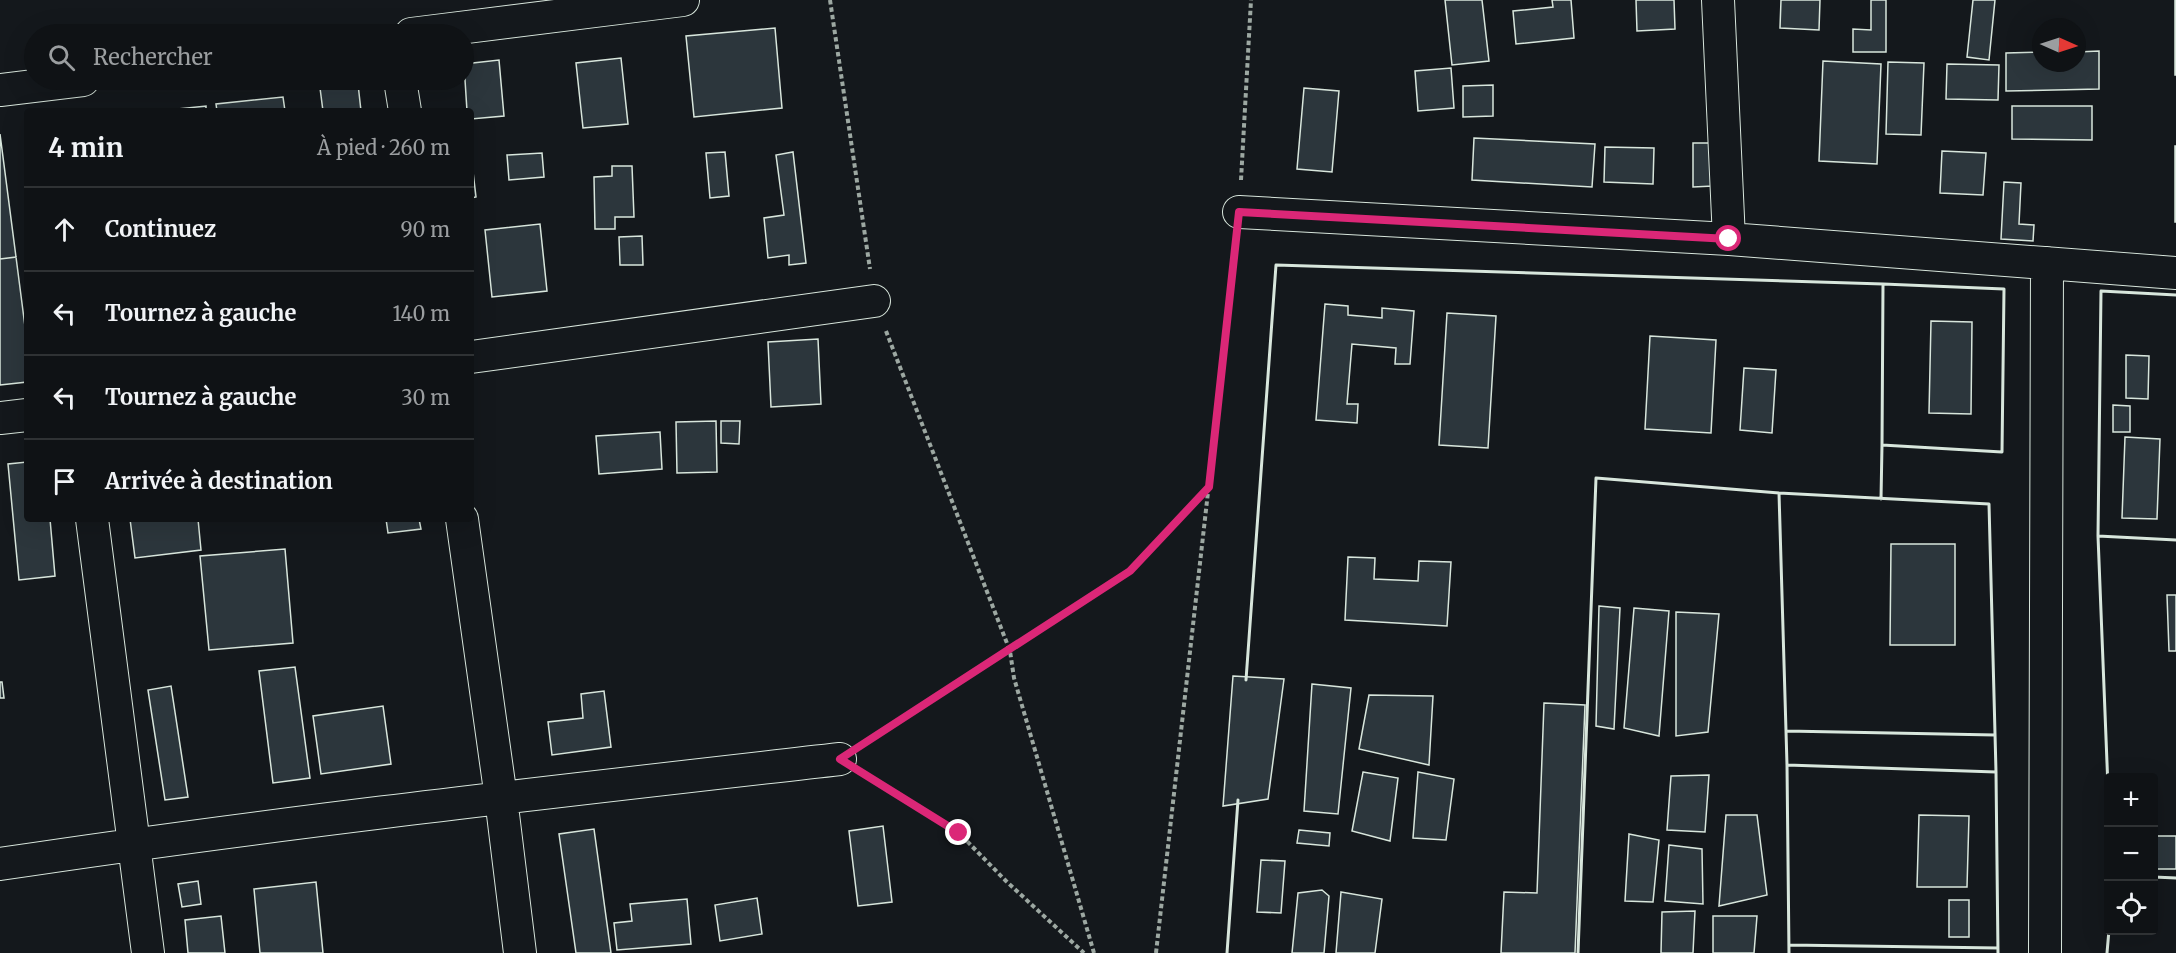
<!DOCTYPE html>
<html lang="fr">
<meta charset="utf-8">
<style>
body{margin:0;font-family:Merriweather,serif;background:#181b1e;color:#f1f3f6}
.controls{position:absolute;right:18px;bottom:18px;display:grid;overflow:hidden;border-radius:6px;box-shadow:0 6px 24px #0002}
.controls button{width:54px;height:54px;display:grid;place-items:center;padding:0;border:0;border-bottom:2px solid #2f3234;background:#0f1215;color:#f1f3f6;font:30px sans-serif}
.compass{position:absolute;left:2032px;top:18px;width:54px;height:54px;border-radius:50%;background:#0f1215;box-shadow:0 6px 24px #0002;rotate:93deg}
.stop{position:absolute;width:18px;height:18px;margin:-14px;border:4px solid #db2777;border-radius:50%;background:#fff}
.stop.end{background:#db2777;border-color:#fff;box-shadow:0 2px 6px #0008}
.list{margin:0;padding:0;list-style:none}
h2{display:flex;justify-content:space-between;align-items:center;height:78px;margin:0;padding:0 24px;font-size:26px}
h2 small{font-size:20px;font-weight:400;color:#9b9ea0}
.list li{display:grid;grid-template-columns:39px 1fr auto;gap:18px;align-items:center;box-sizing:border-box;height:84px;padding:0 24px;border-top:2px solid #2f3234}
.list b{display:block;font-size:22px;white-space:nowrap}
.list em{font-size:20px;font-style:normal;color:#9b9ea0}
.icon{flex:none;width:33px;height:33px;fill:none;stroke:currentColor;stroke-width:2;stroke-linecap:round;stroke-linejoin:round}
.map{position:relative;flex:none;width:2176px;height:953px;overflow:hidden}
.search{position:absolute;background:#0f1215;box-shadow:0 6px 24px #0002;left:24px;top:24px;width:450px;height:66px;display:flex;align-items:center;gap:15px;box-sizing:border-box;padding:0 21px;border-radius:33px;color:#9b9ea0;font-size:22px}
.panel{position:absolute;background:#0f1215;box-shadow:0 6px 24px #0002;left:24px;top:108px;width:450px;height:414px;border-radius:6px}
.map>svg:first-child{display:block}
.building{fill:#2c363c;stroke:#d8e6dc;stroke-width:1.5}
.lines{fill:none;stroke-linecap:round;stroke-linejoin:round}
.street-casing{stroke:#d8e6dc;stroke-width:34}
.path{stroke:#9da8a2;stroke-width:4;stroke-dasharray:4.5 3;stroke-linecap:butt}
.street{stroke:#14181c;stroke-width:32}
.wall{stroke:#d8e6dc;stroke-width:3}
.route{stroke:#db2777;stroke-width:8}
</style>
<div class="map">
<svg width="2176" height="953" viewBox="0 0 2176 953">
<rect width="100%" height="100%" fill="#14181c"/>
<path class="building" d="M1445,0H1482L1489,61L1452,65Z
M1552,0H1571L1574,38L1516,44L1513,11L1553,7Z
M1636,0H1674L1675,29L1637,31Z
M1781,0H1820L1819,30L1780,28Z
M1871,0H1886V52H1853V29L1871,30Z
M1973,0H1995L1989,60L1967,57Z
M2175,0H2176V75H2175Z
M775,28L782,108L694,117L686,36Z
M2099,51V89L2006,91V53L2041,52V63H2077V52Z
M621,58L628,124L583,128L576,63Z
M499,60L504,116L471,119V111H467L464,64Z
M1823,61L1881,64L1877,164L1819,161Z
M1888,62L1924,63L1921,135L1886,134Z
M1947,64L1999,65L1998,100L1946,99Z
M1451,68L1454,108L1418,111L1415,71Z
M358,84L361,111H323L320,88Z
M1493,85V116L1463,117V86Z
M1304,88L1339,91L1332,172L1297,169Z
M283,97L285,111H217L216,104Z
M206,106V111H168V110Z
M2012,106H2092V140L2012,139Z
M0,134L16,257L0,259Z
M1474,138L1595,144L1592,187L1472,180Z
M1693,143H1713V186L1693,187Z
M2175,146H2176V222H2175Z
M1605,147L1654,148L1653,184L1604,182Z
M1942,151L1986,153L1983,195L1940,193Z
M725,152L729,196L710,198L706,153Z
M793,152L806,263L789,265V255L768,258L764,218L784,215L776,155Z
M542,153L544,177L509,180L507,155Z
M471,155L476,197L471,198Z
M612,166H632L634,217H615V229H595L594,177L612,176Z
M2004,182L2021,183L2019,224L2034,225L2033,241L2001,239Z
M540,224L547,291L492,297L485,230Z
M642,236L643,265H620L619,237Z
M16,257L27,342V382L0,385V259Z
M1325,304L1348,306V315L1382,318V308L1414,311L1410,364H1395L1396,348L1352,344L1347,404H1358L1357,423L1316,420Z
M1447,313L1496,316L1488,448L1439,445Z
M1931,321L1972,322L1971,414L1929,413Z
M1650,336L1716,340L1711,433L1645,429Z
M818,339L821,404L771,407L768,342Z
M2126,355L2149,356L2148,399L2126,398Z
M1744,368L1776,370L1772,433L1740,430Z
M2113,405L2130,406V432H2113Z
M716,421L717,472L677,473L676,422Z
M721,421H740L739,444L721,443Z
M660,432L662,469L599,474L596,436Z
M2125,437L2160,439L2157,519L2122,518Z
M27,462V519H50L55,576L19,580L8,464Z
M130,519H198L201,550L135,558Z
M386,519H419L421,529L388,533Z
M1891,544H1955V645H1890Z
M285,549L293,643L209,650L200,556Z
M1348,557L1375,558L1374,579L1418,581L1419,561L1451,562L1447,626L1345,620Z
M2167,595H2176V651H2169Z
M1599,606L1620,608L1614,729L1596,726Z
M1634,608L1669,611L1659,736L1624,728Z
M1676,612L1719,614L1708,732L1676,736Z
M295,667L310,778L273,783L259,671Z
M1233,676L1284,679L1268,799L1223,806Z
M0,682H2L4,698H0Z
M1312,684L1351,688L1338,814L1304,811Z
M171,686L188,797L165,800L148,690Z
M604,691L611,747L552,755L548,722L583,718L581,694Z
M1369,695L1433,696L1429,765L1359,749Z
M1544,703L1585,705L1575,953H1501L1504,892L1537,893Z
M383,706L391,764L321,774L313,716Z
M1363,772L1398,778L1390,841L1352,831Z
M1418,772L1454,779L1446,840L1413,838Z
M1709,775L1705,832L1667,830L1671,776Z
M1726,815H1757L1767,895L1719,906Z
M1919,815L1969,816L1967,887H1917Z
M883,826L892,902L858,906L849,831Z
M594,829L611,953H576L559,834Z
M1299,830L1330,833L1329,846L1297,843Z
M1629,834L1659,840L1653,902L1625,901Z
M2154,836H2176V869H2154Z
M1669,845L1702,849L1703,904L1665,901Z
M1261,860L1285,861L1281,913L1257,912Z
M198,881L201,904L182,907L178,884Z
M316,882L323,953H260L254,889Z
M1322,890L1329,896L1324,953H1292L1298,893Z
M1341,892L1382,899L1375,953H1336Z
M757,898L762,934L720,941L715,905Z
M687,899L691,944L617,950L614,923L632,921L630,904Z
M1949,900H1969V937H1949Z
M1695,911L1693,953H1661L1662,912Z
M221,916L225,953H188L185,920Z
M1713,916H1757L1754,953H1713Z"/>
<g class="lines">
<defs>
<path id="street" d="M1718,0L1729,239
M411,34L683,0
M400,80L405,111
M0,90L83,80
M1239,212L1729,239L2176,273
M471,357L874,301
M0,418L27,415
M92,519L148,953
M462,519L501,798L520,953
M0,864C279,822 560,791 840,759
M2045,953L2047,263"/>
</defs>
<use href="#street" class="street-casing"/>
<path class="path" d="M830,0L870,269
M1241,180L1251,0
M886,331L1010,651L1014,678L1094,953
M867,741L1130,571L1208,487
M867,776L959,833L1006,881L1084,953
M1156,953L1236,244"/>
<use href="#street" class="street"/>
<path class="wall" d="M1883,284L2004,289L2002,452L1882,445Z
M2176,295L2101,291L2098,536L2176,540
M1779,493L1787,765
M1881,499L1882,445
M2098,536L2108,788
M1246,680L1276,265L1883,284
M1786,731L1995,735
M2154,877L2176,878
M1789,945L1998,948
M1227,953L1238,800
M1578,953L1596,478L1779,493L1989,504L1996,772L1998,953
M1789,953L1787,765L1996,772
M2107,953L2109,930"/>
</g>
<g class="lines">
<path class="route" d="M959,833L840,759L1130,571L1209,487L1239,212L1729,239"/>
</g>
</svg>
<div class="controls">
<button>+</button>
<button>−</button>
<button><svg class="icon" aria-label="locate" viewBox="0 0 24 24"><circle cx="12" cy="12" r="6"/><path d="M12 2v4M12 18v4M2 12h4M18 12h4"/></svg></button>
</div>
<svg class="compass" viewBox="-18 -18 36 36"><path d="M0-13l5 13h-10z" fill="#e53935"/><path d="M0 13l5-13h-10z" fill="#9b9ea0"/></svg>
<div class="stop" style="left:1729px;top:239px"></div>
<div class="stop end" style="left:959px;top:833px"></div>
<div class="search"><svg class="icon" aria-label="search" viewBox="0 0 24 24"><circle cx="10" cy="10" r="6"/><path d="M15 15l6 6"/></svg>Rechercher</div>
<section class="panel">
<h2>4 min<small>À pied · 260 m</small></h2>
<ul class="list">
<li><svg class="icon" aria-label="ahead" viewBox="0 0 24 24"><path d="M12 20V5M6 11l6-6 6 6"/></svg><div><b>Continuez</b></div><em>90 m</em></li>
<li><svg class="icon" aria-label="left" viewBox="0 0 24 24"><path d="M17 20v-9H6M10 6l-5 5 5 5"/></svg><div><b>Tournez à gauche</b></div><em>140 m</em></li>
<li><svg class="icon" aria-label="left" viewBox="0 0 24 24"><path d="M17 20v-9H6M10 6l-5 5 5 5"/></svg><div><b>Tournez à gauche</b></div><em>30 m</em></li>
<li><svg class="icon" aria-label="arrive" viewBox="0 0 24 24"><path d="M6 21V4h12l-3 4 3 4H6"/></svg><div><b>Arrivée à destination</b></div></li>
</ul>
</section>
</div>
